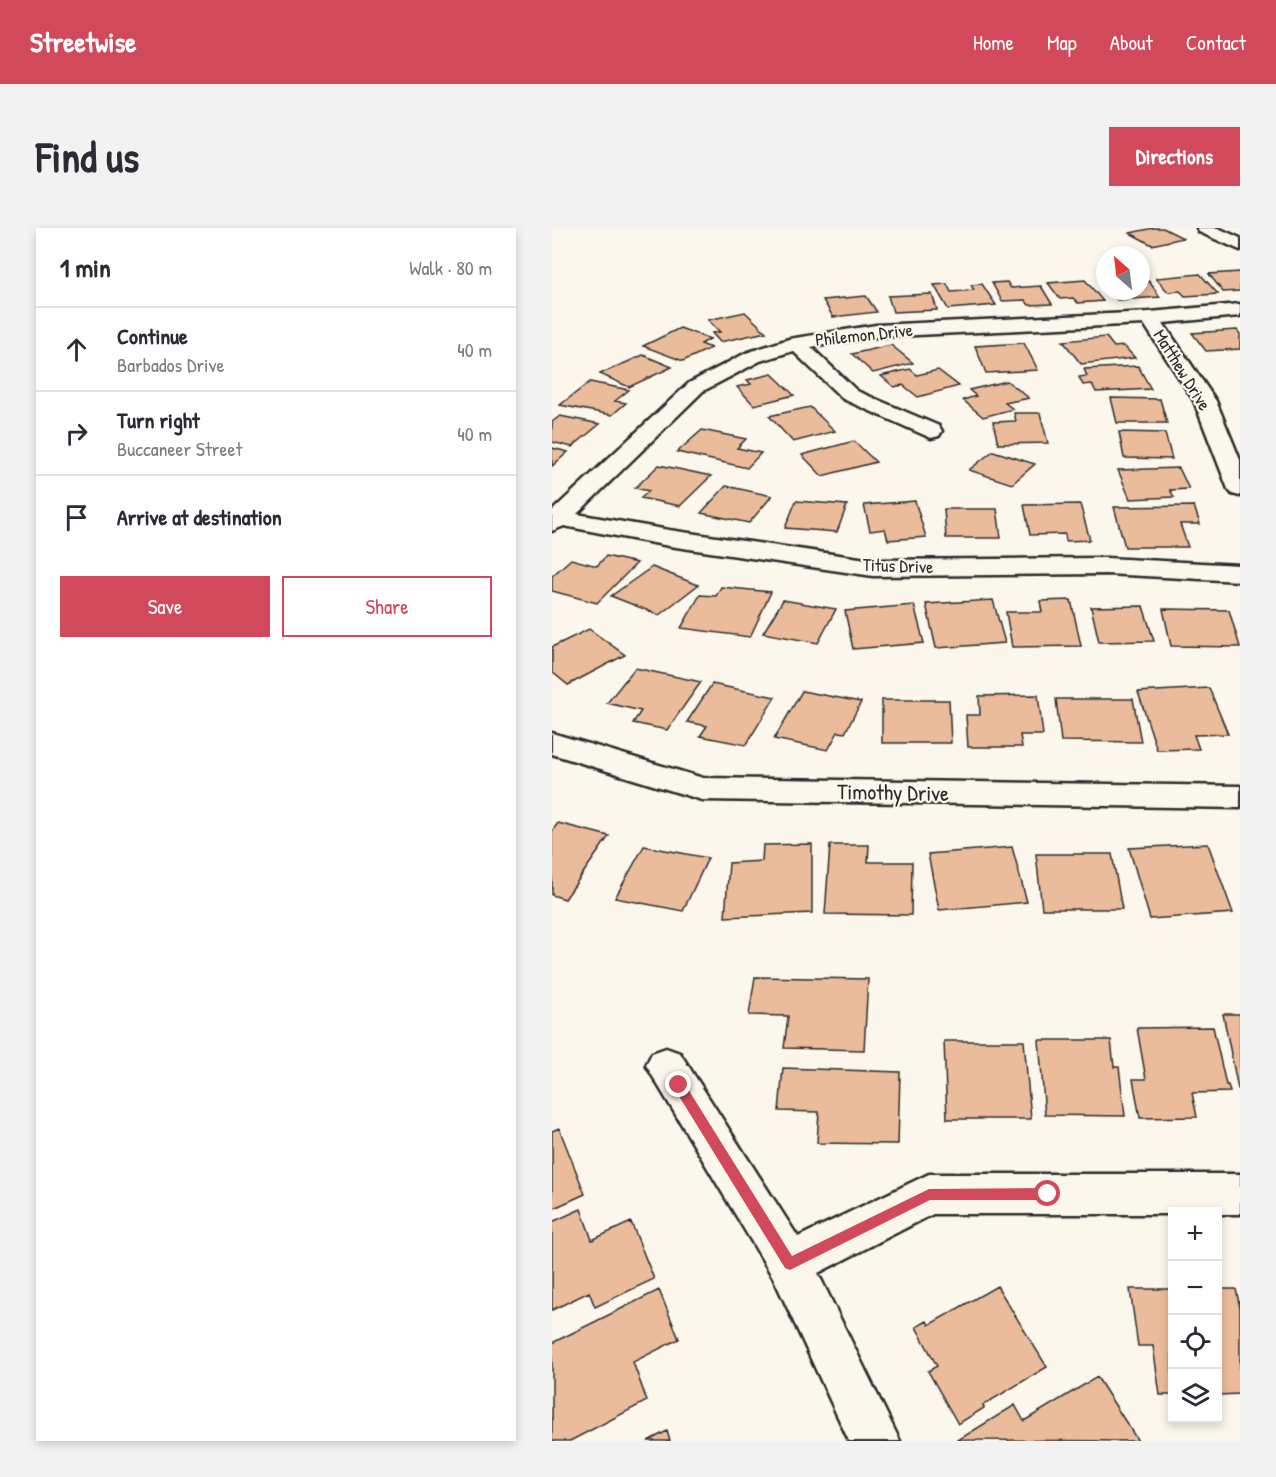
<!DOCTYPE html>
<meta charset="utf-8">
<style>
body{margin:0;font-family:"Patrick Hand",sans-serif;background:#f2f2f3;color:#2b2b33}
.controls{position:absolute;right:18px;bottom:18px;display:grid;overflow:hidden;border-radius:0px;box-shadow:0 3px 9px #0003}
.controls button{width:54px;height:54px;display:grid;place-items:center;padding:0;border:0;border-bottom:2px solid #e1e1e2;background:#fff;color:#2b2b33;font:30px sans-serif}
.compass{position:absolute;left:544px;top:18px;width:54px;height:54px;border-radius:50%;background:#fff;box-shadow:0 3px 9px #0003;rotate:332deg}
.stop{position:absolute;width:18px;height:18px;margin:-14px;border:4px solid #d1495b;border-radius:50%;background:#fff}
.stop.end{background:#d1495b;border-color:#fff;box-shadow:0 2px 6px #0008}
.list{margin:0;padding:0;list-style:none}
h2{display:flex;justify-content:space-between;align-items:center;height:78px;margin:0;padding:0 24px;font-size:26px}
h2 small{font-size:20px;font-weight:400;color:#7c7c81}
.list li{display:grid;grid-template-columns:39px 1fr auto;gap:18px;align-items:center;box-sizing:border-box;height:84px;padding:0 24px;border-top:2px solid #e1e1e2}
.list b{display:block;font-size:22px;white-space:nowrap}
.list p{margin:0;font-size:20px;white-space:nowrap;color:#7c7c81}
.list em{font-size:20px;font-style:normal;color:#7c7c81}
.actions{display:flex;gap:12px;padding:18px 24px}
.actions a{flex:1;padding:14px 0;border:2px solid #d1495b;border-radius:0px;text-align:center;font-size:21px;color:#d1495b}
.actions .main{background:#d1495b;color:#fff}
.icon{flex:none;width:33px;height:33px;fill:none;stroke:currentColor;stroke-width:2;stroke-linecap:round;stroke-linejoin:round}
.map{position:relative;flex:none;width:688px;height:1213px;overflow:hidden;border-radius:0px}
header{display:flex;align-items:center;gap:36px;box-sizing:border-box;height:84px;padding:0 30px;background:#d1495b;color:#fff}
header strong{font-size:28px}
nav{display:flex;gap:33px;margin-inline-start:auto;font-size:21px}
.intro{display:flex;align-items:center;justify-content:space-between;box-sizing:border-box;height:144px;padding:0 36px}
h1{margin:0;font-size:42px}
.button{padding:15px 27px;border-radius:0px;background:#d1495b;color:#fff;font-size:21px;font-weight:700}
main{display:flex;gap:36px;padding:0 36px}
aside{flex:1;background:#fff;border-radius:0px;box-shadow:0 3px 9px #0003}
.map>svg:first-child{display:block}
.building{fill:#ebbc9b;stroke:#2b2b2b;stroke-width:1.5}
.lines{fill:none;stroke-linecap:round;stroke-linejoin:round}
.minor-casing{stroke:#2b2b2b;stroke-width:5}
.minor{fill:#fbf7ec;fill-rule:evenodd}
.route{fill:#d1495b}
.labels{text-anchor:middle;stroke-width:4.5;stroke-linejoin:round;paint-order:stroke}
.far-street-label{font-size:18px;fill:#2b2b2b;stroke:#fbf7ec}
.street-label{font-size:22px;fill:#2b2b2b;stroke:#fbf7ec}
</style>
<header>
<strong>Streetwise</strong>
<nav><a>Home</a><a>Map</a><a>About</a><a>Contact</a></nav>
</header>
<div class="intro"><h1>Find us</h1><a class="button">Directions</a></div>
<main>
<aside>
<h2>1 min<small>Walk · 80 m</small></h2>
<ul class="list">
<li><svg class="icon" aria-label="ahead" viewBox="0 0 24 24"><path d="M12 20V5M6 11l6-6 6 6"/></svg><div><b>Continue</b><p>Barbados Drive</p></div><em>40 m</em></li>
<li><svg class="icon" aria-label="right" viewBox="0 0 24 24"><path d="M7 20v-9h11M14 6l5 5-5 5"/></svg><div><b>Turn right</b><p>Buccaneer Street</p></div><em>40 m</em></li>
<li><svg class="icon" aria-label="arrive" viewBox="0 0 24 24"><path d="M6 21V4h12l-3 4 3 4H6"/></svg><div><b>Arrive at destination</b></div></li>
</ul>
<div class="actions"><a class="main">Save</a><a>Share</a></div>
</aside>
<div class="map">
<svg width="688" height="1213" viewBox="0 0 688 1213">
<rect width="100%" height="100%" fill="#fbf7ec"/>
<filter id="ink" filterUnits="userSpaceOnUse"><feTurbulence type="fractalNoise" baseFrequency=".0167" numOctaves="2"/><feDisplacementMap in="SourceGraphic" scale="12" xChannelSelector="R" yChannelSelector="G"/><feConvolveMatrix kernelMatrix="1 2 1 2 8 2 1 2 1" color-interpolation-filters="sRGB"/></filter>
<g filter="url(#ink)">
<path class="building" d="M601,0H611L631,10L600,17L578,5Z
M688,44V63L671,64L657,46Z
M648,46L666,66L633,68L628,63L616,64L604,50Z
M533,52L551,73L526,75L521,70L508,71L496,55Z
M597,53L608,69L565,72L559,63H589V54Z
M455,54L459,60L489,58L500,76L477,77L473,72L450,73L440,55Z
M395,56L399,64L422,62L419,57L430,56L444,77L396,81L382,57Z
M380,66L385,82L341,84L336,68Z
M314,68L325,84L281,89L271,72Z
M193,84L214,104L168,114L160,105L168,104L156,92Z
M128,100L158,111L149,116L159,120L131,133L91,118Z
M685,102L688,106V121L654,123L640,105Z
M554,109L562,119L572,118L583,130L529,136L511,113Z
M472,115L486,142L434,145L423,118Z
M339,117L361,135L321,145L300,126Z
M91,127L120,139L77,159L48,146Z
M586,138L599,161L544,164L540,156L531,157L527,149L535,148L532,141Z
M358,141L365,147L386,142L407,158L366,169L351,157L342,159L329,148Z
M220,146L242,167L202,177L185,159L199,156L195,152Z
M455,153L477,170L453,175L461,181L431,189L411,172L424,168L417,162Z
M38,154L77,162L63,173L74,175L60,187L8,177Z
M559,170L608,171L615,195H565Z
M258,179L283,203L241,214L217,188Z
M462,185H488L496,215L446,216L441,194L464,193Z
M8,188L48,196L20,219L0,214V194Z
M150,202L194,211L185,220L209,225L195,240L125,224Z
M567,204L613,205L620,231L572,230Z
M302,213L324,234L270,248L250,227Z
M0,220L16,224L0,238Z
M441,223L483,236L460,256L417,242Z
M107,237L159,248L128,278L89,270L97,263L83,260Z
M627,240L637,261L618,262L622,269L578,271L566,242Z
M174,258L220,268L197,295L149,285Z
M244,273L295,277L285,304L233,300Z
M363,273L374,309L336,312L333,301L318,303L312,277Z
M528,276L538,312L514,313L513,306L478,307L472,277Z
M642,278L648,296H628L636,319H573L562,279Z
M392,281H445L449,310H394Z
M54,328L85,335L45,375L0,363V348L19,331L45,338Z
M100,339L146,357L107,387L59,368Z
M169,359L219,364L198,409L129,400L148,367L164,368Z
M231,372L284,381L266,415L211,405Z
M441,372L453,415L384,420L374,376Z
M519,372L529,418L460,419L454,384H490L488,373Z
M362,377L372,415L301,421L293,383Z
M591,378L602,413L547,414L539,379Z
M611,381L677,382L688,419L619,418Z
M37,401L73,427L16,457L0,444V419Z
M83,440L149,454L115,502L81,495L89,483L55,475Z
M160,456L223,469L194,517L148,508L155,498L135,494Z
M657,460L676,506L642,507L647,521L605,522L586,464Z
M250,463L309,474L293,505L286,504L276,522L222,511Z
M486,467L491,507H468L470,519H416L414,487H428L427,468Z
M504,471H581L589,514L509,513Z
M330,472H397L399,515H330Z
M6,595L57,608L13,671L0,667V603Z
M260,616V685L173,689L177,635L210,633L211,617Z
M656,616L681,685L598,691L577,620Z
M278,617H317L316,634H360L359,687L273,686Z
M92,618L156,630L131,683L63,670Z
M460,619L475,674L387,682L376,626Z
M484,626H560L570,681H490Z
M203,749L316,751L312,822L232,820L236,788L197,787Z
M671,786H688V861H686Z
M661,799L674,857H676L678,864L640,865L645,889L588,890L581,851H594L585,800Z
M487,812H559L562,839H567L573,888L493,887Z
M392,813H472L479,891H395Z
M231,840L348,844L346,916L265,915L267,884L227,883Z
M7,900L33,966L0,981V903Z
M29,981L40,1012L79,994L102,1051L43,1079L37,1064L0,1082V994Z
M445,1058L495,1139L431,1177L432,1180L406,1196L376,1143L385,1138L364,1099L375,1093L377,1097Z
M578,1061H620V1167H608L601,1118H586Z
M666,1061H684L688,1080V1166L666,1167Z
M107,1062L127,1111L81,1134L95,1173L18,1213H0V1115Z
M545,1149L586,1213L406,1212L463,1177L472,1193Z
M115,1203L118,1213H96Z"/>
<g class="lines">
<defs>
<path id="minor" d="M645,0H666L688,10V22L647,4Z
M688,76V88L611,95L664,173L688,232V268L680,266L676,261L642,173L592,96L324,109L259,119L305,163L387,198L390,203L387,208L379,210L291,171L241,123L208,133L151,163L25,286L117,302L321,332L554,330L688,337V353L554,346L321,348L117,318L12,298L0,303V283L137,155L194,125L237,111L324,97L598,84Z
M0,505L151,550L688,558V580L150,572L0,526Z
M114,820L128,825L246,1009L377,946H688V986H666V984H620V986H381L266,1045L348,1213H297L222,1051L94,837L100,825Z"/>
</defs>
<use href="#minor" class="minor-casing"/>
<use href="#minor" class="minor"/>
</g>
</g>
<path class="route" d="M127,852L131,853L240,1028L377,961L496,960L503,966L496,972H378L238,1042L233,1040L122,860V853Z"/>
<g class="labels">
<g class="far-street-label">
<text transform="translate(312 107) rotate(-6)" y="6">Philemon Drive</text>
<text transform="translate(630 142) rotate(58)" y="6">Matthew Drive</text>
<text transform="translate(346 338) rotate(2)" y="6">Titus Drive</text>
</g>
<g class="street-label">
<text transform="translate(341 564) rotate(1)" y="8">Timothy Drive</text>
</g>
</g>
</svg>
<div class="controls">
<button>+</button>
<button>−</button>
<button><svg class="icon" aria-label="locate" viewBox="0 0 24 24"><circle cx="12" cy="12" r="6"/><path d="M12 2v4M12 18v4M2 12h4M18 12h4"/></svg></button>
<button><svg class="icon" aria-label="layers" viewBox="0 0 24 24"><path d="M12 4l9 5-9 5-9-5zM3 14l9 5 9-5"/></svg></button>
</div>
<svg class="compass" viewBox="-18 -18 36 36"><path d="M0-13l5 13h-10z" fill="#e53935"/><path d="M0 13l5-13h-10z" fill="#7c7c81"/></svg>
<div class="stop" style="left:496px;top:966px"></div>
<div class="stop end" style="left:127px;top:857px"></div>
</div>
</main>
